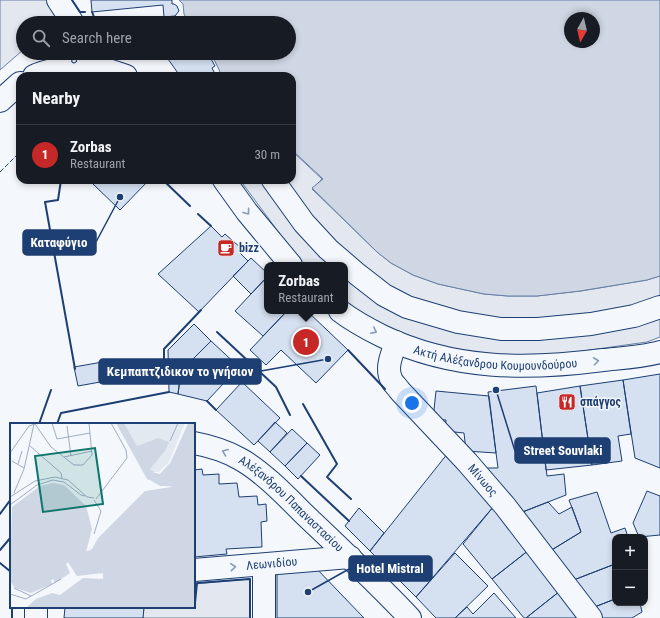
<!DOCTYPE html>
<meta charset="utf-8">
<style>
body{margin:0;font-family:"Roboto Condensed",sans-serif;background:#20242c;color:#f1f3f6}
.controls{position:absolute;right:12px;bottom:12px;display:grid;overflow:hidden;border-radius:8px;box-shadow:0 2px 6px #0003}
.controls button{width:36px;height:36px;display:grid;place-items:center;padding:0;border:0;border-bottom:1px solid #363941;background:#171b24;color:#f1f3f6;font:20px sans-serif}
.compass{position:absolute;left:564px;top:12px;width:36px;height:36px;border-radius:50%;background:#171b24;box-shadow:0 2px 6px #0003;rotate:188deg}
.you{position:absolute;left:412px;top:403px;width:14px;height:14px;margin:-10px;border:3px solid #fff;border-radius:50%;background:#1a73e8;box-shadow:0 0 0 6px #1a73e833}
.badge{display:grid;place-items:center;width:26px;height:26px;border-radius:50%;background:#c62828;color:#fff;font-size:13px;font-weight:700}
.pin{position:absolute;translate:-50% -50%;border:2px solid #fff;box-shadow:0 1px 4px #0006}
.popup{position:absolute;left:264px;top:262px;width:84px;height:52px;box-sizing:border-box;display:grid;place-content:center;border-radius:8px;background:#171b24;filter:drop-shadow(0 1px 3px #0005);font-size:13px;white-space:nowrap;color:#9ea1a6}
.popup b{font-size:15px;color:#f1f3f6}
.popup::after{content:'';position:absolute;left:50%;top:100%;margin-left:-8px;border:8px solid transparent;border-top-color:#171b24}
.list{margin:0;padding:0;list-style:none}
h2{display:flex;justify-content:space-between;align-items:center;height:52px;margin:0;padding:0 16px;font-size:17px}
h2 small{font-size:13px;font-weight:400;color:#9ea1a6}
.list li{display:grid;grid-template-columns:26px 1fr auto;gap:12px;align-items:center;box-sizing:border-box;height:60px;padding:0 16px;border-top:1px solid #363941}
.list b{display:block;font-size:15px;white-space:nowrap}
.list p{margin:0;font-size:13px;white-space:nowrap;color:#9ea1a6}
.list em{font-size:13px;font-style:normal;color:#9ea1a6}
.icon{flex:none;width:22px;height:22px;fill:none;stroke:currentColor;stroke-width:2;stroke-linecap:round;stroke-linejoin:round}
.map{position:relative;flex:none;width:660px;height:618px;overflow:hidden}
.search{position:absolute;background:#171b24;box-shadow:0 2px 6px #0003;left:16px;top:16px;width:280px;height:44px;display:flex;align-items:center;gap:10px;box-sizing:border-box;padding:0 14px;border-radius:22px;color:#9ea1a6;font-size:15px}
.panel{position:absolute;background:#171b24;box-shadow:0 2px 6px #0003;left:16px;top:72px;width:280px;height:112px;border-radius:12px}
.map>svg:first-child{display:block}
.parking{fill:#e3e8f0;stroke:#687fa3}
.water{fill:#cfd7e4;stroke:#687fa3;fill-rule:evenodd}
.building{fill:#d5e0f0;stroke:#1d3f73}
.lines{fill:none;stroke-linecap:round;stroke-linejoin:round}
.minor-casing{stroke:#1d3f73;stroke-width:24}
.major-casing{stroke:#1d3f73;stroke-width:24}
.minor{stroke:#f4f7fb;stroke-width:22}
.major{stroke:#f4f7fb;stroke-width:22}
.fence{stroke:#1d3f73;stroke-width:1;stroke-dasharray:5 2;stroke-linecap:butt}
.wall{stroke:#1d3f73;stroke-width:2}
.oneway{stroke:#889bb7}
.labels{text-anchor:middle;stroke-width:3;stroke-linejoin:round;paint-order:stroke}
.poi-label{font-size:12px;font-weight:bold;fill:#1d3f73;stroke:#f4f7fb;text-anchor:start}
.street-label{font-size:12px;fill:#1d3f73;stroke:#f4f7fb}
.inset-road{fill:none;stroke:#9eadc5;stroke-width:1}
.view{fill:#0f766e;fill-opacity:0.15;stroke:#0f766e;stroke-width:2}
.inset-edge{fill:none;stroke:#1d3f73;stroke-width:2}
.leader{fill:none;stroke:#1d3f73;stroke-width:1.5}
.callout-dot{fill:#1d3f73;stroke:#f4f7fb;stroke-width:1.5}
.callout{fill:#1d3f73;stroke:#1d3f73;stroke-width:1.5}
.callout-label{font-size:13px;text-anchor:middle;font-weight:bold;fill:#fff}
</style>
<div class="map">
<svg width="660" height="618" viewBox="0 0 660 618">
<rect width="100%" height="100%" fill="#f4f7fb"/>
<path class="parking" d="M0,0H52L60,13L52,23H23V50L0,70Z
M292,151L322,179L312,189L377,252L391,263L413,275L438,284L484,294L508,296H537L581,291L647,280L660,276V337L647,342L540,357L480,358L409,341L345,303V265H303L240,180H292Z
M250,579V618H143L144,607H194V584Z"/>
<path class="water" d="M179,0H660V276L647,280L580,291L537,296H508L484,294L438,284L413,275L391,263L377,252L312,188L323,179L292,150V76H222L211,53H289V23H189L184,14L183,4ZM570,18H594V42H570Z"/>
<path class="building" d="M91,0H172V4H174L177,6L179,11L175,16L164,17L163,5L92,12Z
M164,53H181L168,59Z
M181,53H209V54L206,56L207,59L210,57L215,66L212,68L216,76H180L168,59Z
M97,180H149L120,210L93,184Z
M211,226L222,237L225,234L241,248L238,251L248,261L199,312L158,274Z
M251,258L267,273V277L251,294L233,276Z
M267,277V311H287L263,336L235,311Z
M287,311H307L348,350L316,383L281,350L266,365L250,350Z
M194,324L211,341L181,371L178,394L169,392L168,350Z
M211,341L239,367L207,401L178,394L181,371Z
M114,360L117,379L78,386L74,367Z
M660,374V468L635,458L623,380Z
M623,380L631,434L618,436L622,461L592,465L580,386Z
M242,382L280,418L254,445L216,410Z
M536,386L547,476L564,474L566,495L520,513L483,468H498L488,392Z
M580,386L592,465L546,470L537,393Z
M436,391L489,396L496,453L466,451L464,433L445,431L446,420L433,419Z
M275,422L287,433L270,452L258,441Z
M292,429L307,443L285,466L270,452Z
M307,443L320,455L298,479L285,466Z
M448,453L494,506L416,597L370,551Z
M202,469L203,475L219,474V484L237,483L239,497L257,496L258,505L266,504L267,521L261,522L262,547L226,549L227,554L194,557V470Z
M647,491L660,496V535L639,537L633,523Z
M597,492L611,533L625,528L628,537H615V564L571,581L550,551L581,532L569,500Z
M548,502L559,514L572,507L581,532L550,551L520,513Z
M494,506L529,550L492,579L463,544Z
M359,508L384,533L370,551L345,526Z
M529,550L560,591L526,618H524L492,579Z
M455,553L488,586L455,618H436L416,597Z
M615,564V599L592,608L571,581Z
M315,567L364,618H277V571Z
M560,591L582,618H526Z
M494,593L516,618H455L467,607L473,614Z
M615,599V603H640L642,612L632,618H600L592,608Z
M65,607H144L143,618H64Z"/>
<g class="lines">
<defs>
<g id="minor">
<path d="M58,0L73,23"/>
<path d="M62,53C51,83 98,80 86,53"/>
<path d="M83,71L96,67L105,69L126,76"/>
<path d="M34,76C45,71 53,69 65,71"/>
<path d="M0,101L20,83"/>
<path d="M224,180L247,212L291,265"/>
<path d="M273,180L304,223L328,249L357,274L384,295L407,307L458,322L501,329H538L591,324L634,316L660,307"/>
<path id="s1" d="M340,311C353,321 368,329 382,336C453,370 526,370 603,360C622,358 642,357 660,352"/>
<path id="s2" d="M396,342C392,355 385,368 392,381C394,384 398,388 400,391L467,462L505,506L591,618"/>
<path d="M264,565V618"/>
<path id="s3" d="M194,570L350,557"/>
</g>
<g id="major">
<path id="s4" d="M194,443C210,446 226,451 240,459C262,471 286,496 304,514C340,548 376,582 410,618"/>
<path d="M36,618V607"/>
</g>
</defs>
<use href="#minor" class="minor-casing"/>
<use href="#major" class="major-casing"/>
<use href="#minor" class="minor"/>
<use href="#major" class="major"/>
<path class="fence" d="M0,172L20,152"/>
<path class="wall" d="M72,0L80,12H85
M92,12C94,18 96,21 102,23L164,17
M61,180L58,200L45,202L75,369
M163,180L190,206
M198,214L211,226
M217,332L276,387L290,415
M348,350L385,389
M116,380L164,371V349L201,310
M207,401L216,410
M303,404L337,464L327,477L351,499
M39,424L51,390
M57,424L61,413L169,392
M301,476L349,521
M0,514L11,499
M0,550L11,537
M0,563L11,572
M195,603L197,583L250,579V618
M12,618V607"/>
</g>
<defs><path id="oneway-chevron" d="M-2-3.5L2.5 0L-2 3.5" fill="none" stroke-width="1.6" stroke-linecap="round" stroke-linejoin="round"/></defs>
<g class="oneway">
<use href="#oneway-chevron" transform="translate(247 212) rotate(53)"/>
<use href="#oneway-chevron" transform="translate(374 331) rotate(27)"/>
<use href="#oneway-chevron" transform="translate(596 361) rotate(-7)"/>
<use href="#oneway-chevron" transform="translate(225 452) rotate(-159)"/>
<use href="#oneway-chevron" transform="translate(233 567) rotate(-5)"/>
</g>
<defs>
<symbol id="cafe-square" viewBox="-11 -11 22 22"><rect x="-9" y="-9" width="18" height="18" rx="4" fill="#c62828" stroke="#f4f7fb"/><path d="M-5.5-4.5H6V0H3Q3 3.5 0 3.5H-2.5Q-5.5 3.5-5.5 0ZM3-3.2v2h1.7v-2ZM-6 4.5H4V6H-6Z" fill="#fff"/></symbol>
<symbol id="restaurant-square" viewBox="-11 -11 22 22"><rect x="-9" y="-9" width="18" height="18" rx="4" fill="#c62828" stroke="#f4f7fb"/><path d="M-5-6h1v4h1v-4h1v4h1v-4h1v5L-1.5 .5V6h-2V.5L-5-1ZM5-6V6H3V1.5H1.5Q1.5-4 5-6Z" fill="#fff"/></symbol>
</defs>
<g fill-rule="evenodd">
<use href="#cafe-square" x="216" y="238" width="20" height="20"/>
<use href="#restaurant-square" x="557" y="392" width="20" height="20"/>
</g>
<g class="labels">
<g class="poi-label">
<text x="239" y="252">bizz</text>
<text x="580" y="406">σπάγγος</text>
</g>
<g class="street-label">
<text dy="4" stroke="none"><textPath href="#s1" startOffset="166">Ακτή Αλέξανδρου Κουμουνδούρου</textPath></text>
<text dy="4" stroke="none"><textPath href="#s2" startOffset="175">Μίνωος</textPath></text>
<text dy="4" stroke="none"><textPath href="#s4" startOffset="117">Αλέξανδρου Παπαναστασίου</textPath></text>
<text dy="4" stroke="none"><textPath href="#s3" startOffset="78">Λεωνιδίου</textPath></text>
</g>
</g>
<g transform="translate(10 423)">
<rect width="185" height="185" fill="#f4f7fb"/>
<path d="M114,0H178L155,47L149,50L140,46L155,28L148,15L127,23Z" fill="#e3e9f0"/>
<path d="M106,0H114L127,23L148,15L159,19L155,28L140,46L149,51L161,38L178,0H185V185H16L26,176L42,170L50,172L73,155L93,156V150L67,153L58,139L56,141L60,150L45,160L43,156L41,157L42,161L21,170L5,165L0,158L2,84L30,63L43,60L54,62L76,83L82,106L77,125L79,128L88,115L135,68L162,64L150,63L137,56Z" fill="#cfd7e4"/>
<path d="M175,0H178L160,40L150,51L142,49H149L159,39ZM140,57L150,63H163L134,68L88,115L82,126L77,128L76,126L81,124L88,112L133,67L148,65L137,58Z" fill="#f4f7fb"/>
<path class="inset-road" d="M42,0L47,16L80,10M57,3L61,33M160,18L168,0M20,23L51,50L52,55M0,30L19,3L25,1L41,24L64,42H73L82,32L79,0M54,34L82,28M2,38L14,45M8,41L12,28M4,70L14,46L24,1M0,74L25,58L45,54L58,57L77,74L84,75M86,76L117,35L116,27L101,0M0,82L27,62L43,57L54,59L71,72L75,73M84,111L91,88L84,77M4,165L21,173M0,171L16,176L51,156"/>
<path class="view" d="M85,25L93,81L33,89L25,33Z"/>
<rect width="185" height="185" class="inset-edge"/>
</g>
<path class="leader" d="M120 197L96 242M328 359L261 371M496 390L515 451M308 592L349 569"/>
<g class="callout-dot">
<circle cx="120" cy="197" r="4"/>
<circle cx="328" cy="359" r="4"/>
<circle cx="496" cy="390" r="4"/>
<circle cx="308" cy="592" r="4"/>
</g>
<g class="callout">
<rect x="23" y="230" width="73" height="25" rx="4"/>
<rect x="99" y="359" width="162" height="25" rx="4"/>
<rect x="515" y="438" width="95" height="25" rx="4"/>
<rect x="349" y="556" width="83" height="25" rx="4"/>
</g>
<g class="callout-label">
<text x="59" y="247">Καταφύγιο</text>
<text x="180" y="376">Κεμπαπτζιδικον το γνήσιον</text>
<text x="563" y="455">Street Souvlaki</text>
<text x="390" y="573">Hotel Mistral</text>
</g>
</svg>
<div class="controls">
<button>+</button>
<button>−</button>
</div>
<svg class="compass" viewBox="-18 -18 36 36"><path d="M0-13l5 13h-10z" fill="#e53935"/><path d="M0 13l5-13h-10z" fill="#9ea1a6"/></svg>
<div class="you"></div>
<div class="pin badge" style="left:306px;top:342px">1</div>
<div class="popup"><b>Zorbas</b>Restaurant</div>
<div class="search"><svg class="icon" aria-label="search" viewBox="0 0 24 24"><circle cx="10" cy="10" r="6"/><path d="M15 15l6 6"/></svg>Search here</div>
<section class="panel">
<h2>Nearby<small></small></h2>
<ul class="list">
<li><span class="badge">1</span><div><b>Zorbas</b><p>Restaurant</p></div><em>30 m</em></li>
</ul>
</section>
</div>
